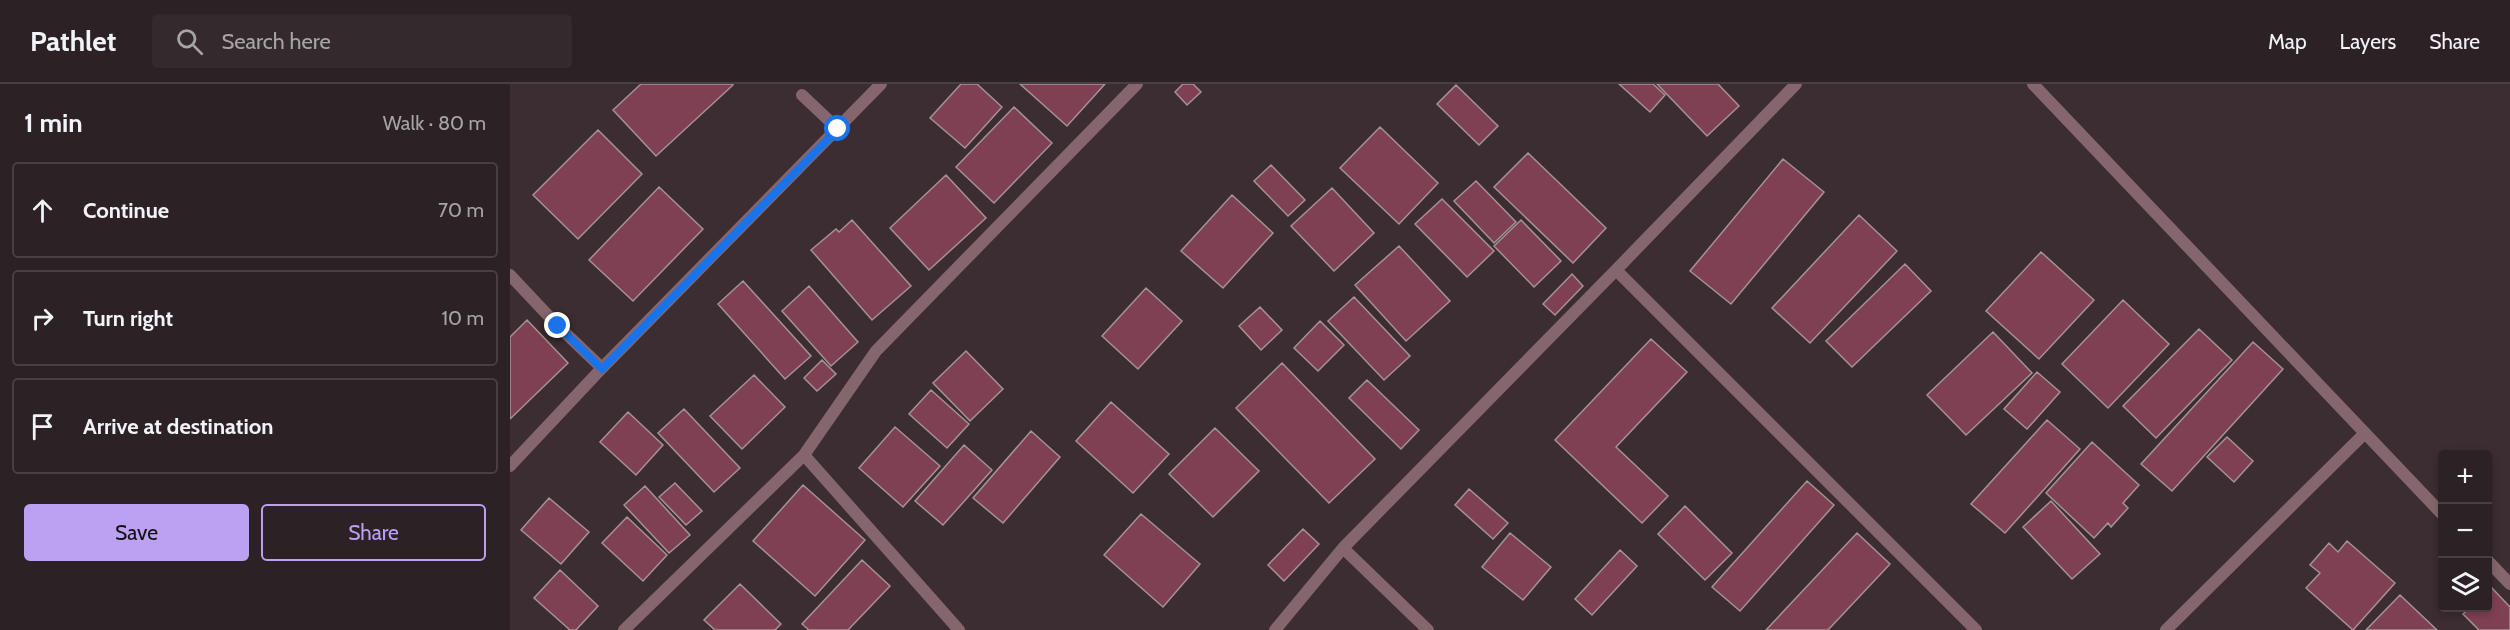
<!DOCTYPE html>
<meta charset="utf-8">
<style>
body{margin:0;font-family:Cabin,sans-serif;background:#342a2d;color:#f1f3f6}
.controls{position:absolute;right:18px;bottom:18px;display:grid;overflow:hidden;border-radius:6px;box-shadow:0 3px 9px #0003}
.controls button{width:54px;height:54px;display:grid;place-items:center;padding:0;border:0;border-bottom:2px solid #483f42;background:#2c2225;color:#f1f3f6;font:30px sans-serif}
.stop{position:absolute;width:18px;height:18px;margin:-14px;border:4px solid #1a73e8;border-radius:50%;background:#fff}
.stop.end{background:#1a73e8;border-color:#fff;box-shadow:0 2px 6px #0008}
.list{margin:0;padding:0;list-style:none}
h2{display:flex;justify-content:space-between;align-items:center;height:78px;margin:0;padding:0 24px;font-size:26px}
h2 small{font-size:20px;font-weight:400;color:#a6a4a7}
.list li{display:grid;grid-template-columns:39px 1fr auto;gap:18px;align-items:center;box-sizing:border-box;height:96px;margin:0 12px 12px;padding:0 12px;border:2px solid #483f42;border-radius:6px}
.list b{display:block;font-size:22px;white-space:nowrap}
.list em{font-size:20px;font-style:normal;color:#a6a4a7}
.actions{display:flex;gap:12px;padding:18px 24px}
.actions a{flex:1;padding:14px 0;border:2px solid #bca0f2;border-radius:6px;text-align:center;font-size:21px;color:#bca0f2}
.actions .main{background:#bca0f2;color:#111}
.icon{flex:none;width:33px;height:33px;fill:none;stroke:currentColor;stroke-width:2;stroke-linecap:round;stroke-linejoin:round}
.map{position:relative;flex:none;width:2000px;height:546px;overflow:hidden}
header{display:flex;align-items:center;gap:36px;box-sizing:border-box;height:84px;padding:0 30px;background:#2c2225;border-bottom:2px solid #483f42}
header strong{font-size:28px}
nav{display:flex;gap:33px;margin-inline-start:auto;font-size:21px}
.search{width:420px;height:54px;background:#342a2d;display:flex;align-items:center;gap:15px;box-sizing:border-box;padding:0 21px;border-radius:6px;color:#a6a4a7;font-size:22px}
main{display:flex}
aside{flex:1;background:#2c2225}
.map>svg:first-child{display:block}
.building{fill:#804054;stroke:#a49296;stroke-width:1.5}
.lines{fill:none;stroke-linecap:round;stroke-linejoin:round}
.minor{stroke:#85666e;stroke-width:12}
.route{stroke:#1a73e8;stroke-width:8}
</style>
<header>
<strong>Pathlet</strong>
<div class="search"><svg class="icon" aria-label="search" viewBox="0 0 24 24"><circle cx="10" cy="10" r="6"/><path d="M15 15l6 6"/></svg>Search here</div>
<nav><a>Map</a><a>Layers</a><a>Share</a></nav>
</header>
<main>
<aside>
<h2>1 min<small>Walk · 80 m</small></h2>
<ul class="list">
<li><svg class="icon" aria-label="ahead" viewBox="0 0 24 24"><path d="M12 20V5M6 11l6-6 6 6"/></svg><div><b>Continue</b></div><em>70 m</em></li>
<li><svg class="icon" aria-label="right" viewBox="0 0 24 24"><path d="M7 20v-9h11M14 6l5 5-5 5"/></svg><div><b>Turn right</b></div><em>10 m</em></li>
<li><svg class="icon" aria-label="arrive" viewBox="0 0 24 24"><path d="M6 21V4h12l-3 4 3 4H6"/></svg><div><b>Arrive at destination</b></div></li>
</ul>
<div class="actions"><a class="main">Save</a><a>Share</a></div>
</aside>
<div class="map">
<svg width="2000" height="546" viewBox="0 0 2000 546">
<rect width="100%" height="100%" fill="#3b2d31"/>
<path class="building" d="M131,0H221L223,1L146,72L103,26Z
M451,0H467L492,23L455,64L420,34Z
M510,0H595L557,42Z
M673,0H683L691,8L677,21L665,8Z
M1109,0H1143L1155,11L1140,28Z
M1147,0H1208L1229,22L1197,52Z
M946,1L988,42L969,61L927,20Z
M504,23L542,59L484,119L446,83Z
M870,43L928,99L889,140L830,84Z
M88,46L132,90L68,155L23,111Z
M1018,69L1096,144L1063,179L984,103Z
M1273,75L1314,108L1221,220L1180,187Z
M761,81L795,116L778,132L744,97Z
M436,91L476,134L419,186L380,144Z
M966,97L1006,138L984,159L944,117Z
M149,103L193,145L123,217L79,176Z
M822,104L864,149L824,187L781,142Z
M722,111L763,149L713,204L671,167Z
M932,115L984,167L957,193L905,140Z
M1349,131L1387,167L1300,259L1262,224Z
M342,136L401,202L362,236L301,166L326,145L329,148Z
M1011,136L1051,177L1024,203L984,162Z
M889,162L940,217L896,257L845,201Z
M1531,168L1584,216L1529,275L1476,227Z
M1395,180L1421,207L1342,283L1316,257Z
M1062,190L1073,202L1045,231L1033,220Z
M233,197L301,272L275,295L208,220Z
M299,202L348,258L321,282L272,227Z
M636,204L672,237L628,285L592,252Z
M844,213L900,272L874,296L818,237Z
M1613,216L1659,260L1598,324L1552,280Z
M750,223L772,246L751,266L729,242Z
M17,236L58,279L0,335V253Z
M810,237L834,261L808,287L784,264Z
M1689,245L1722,276L1646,354L1613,322Z
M1483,248L1522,289L1456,351L1417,311Z
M1141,255L1177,288L1106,363L1158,412L1132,439L1045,356Z
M1743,258L1773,285L1662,407L1631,380Z
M456,267L493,305L460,337L423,299Z
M312,276L326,290L307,307L294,294Z
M772,279L865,375L819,419L726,324Z
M1527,288L1550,308L1517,345L1494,325Z
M244,291L275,323L232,365L200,332Z
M857,296L909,346L891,365L839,314Z
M421,306L459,340L437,364L399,330Z
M601,318L659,370L623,409L566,357Z
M174,325L230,384L204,408L148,349Z
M118,328L153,361L126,391L90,358Z
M1537,336L1570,365L1495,449L1461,420Z
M385,343L430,382L393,423L349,384Z
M705,344L749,387L703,433L659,390Z
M521,347L550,373L493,439L463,414Z
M1717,353L1743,377L1724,398L1697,373Z
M1582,358L1629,401L1613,419L1618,424L1601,443L1598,439L1584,454L1536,409Z
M454,361L482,386L433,441L405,417Z
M1297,397L1324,421L1230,527L1202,503Z
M165,399L192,427L176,441L149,413Z
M293,401L355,456L305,512L243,457Z
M135,402L180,451L159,469L114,421Z
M959,405L998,439L983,455L945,421Z
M39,414L79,448L51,480L11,446Z
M1541,417L1590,470L1562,495L1513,443Z
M1175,422L1222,469L1195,496L1148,450Z
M631,430L690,480L653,523L594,471Z
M117,433L157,471L133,497L92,459Z
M793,445L809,460L774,497L758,481Z
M1000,449L1041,483L1013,516L972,483Z
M1347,449L1380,480L1318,546H1256Z
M1837,457L1885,499L1843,546L1796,504L1810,489L1800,481L1819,459L1828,468Z
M1110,466L1127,482L1082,531L1065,515Z
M352,476L380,502L338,546H299L292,540Z
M50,486L88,522L66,546H60L24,514Z
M230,500L271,540L265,546H205L194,536Z
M1981,503L2000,523V546H1969L1953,530L1960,524H1978V507Z
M1890,511L1927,546H1856Z"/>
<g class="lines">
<path class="minor" d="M1523,0L1932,430
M292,11L328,45
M1106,186L1286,0
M0,191L48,242L92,284L371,0
M294,371L449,546
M0,382L92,284
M833,464L918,546
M1978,477L2000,500
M114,546L294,371L366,267L627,0
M765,546L833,464L1106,186L1466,546
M1656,546L1855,349"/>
</g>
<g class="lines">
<path class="route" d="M48,242L92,285L328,45"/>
</g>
</svg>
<div class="controls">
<button>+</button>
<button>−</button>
<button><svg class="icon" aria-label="layers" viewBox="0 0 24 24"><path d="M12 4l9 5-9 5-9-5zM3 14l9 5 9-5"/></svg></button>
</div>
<div class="stop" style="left:328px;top:45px"></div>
<div class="stop end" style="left:48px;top:242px"></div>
</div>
</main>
